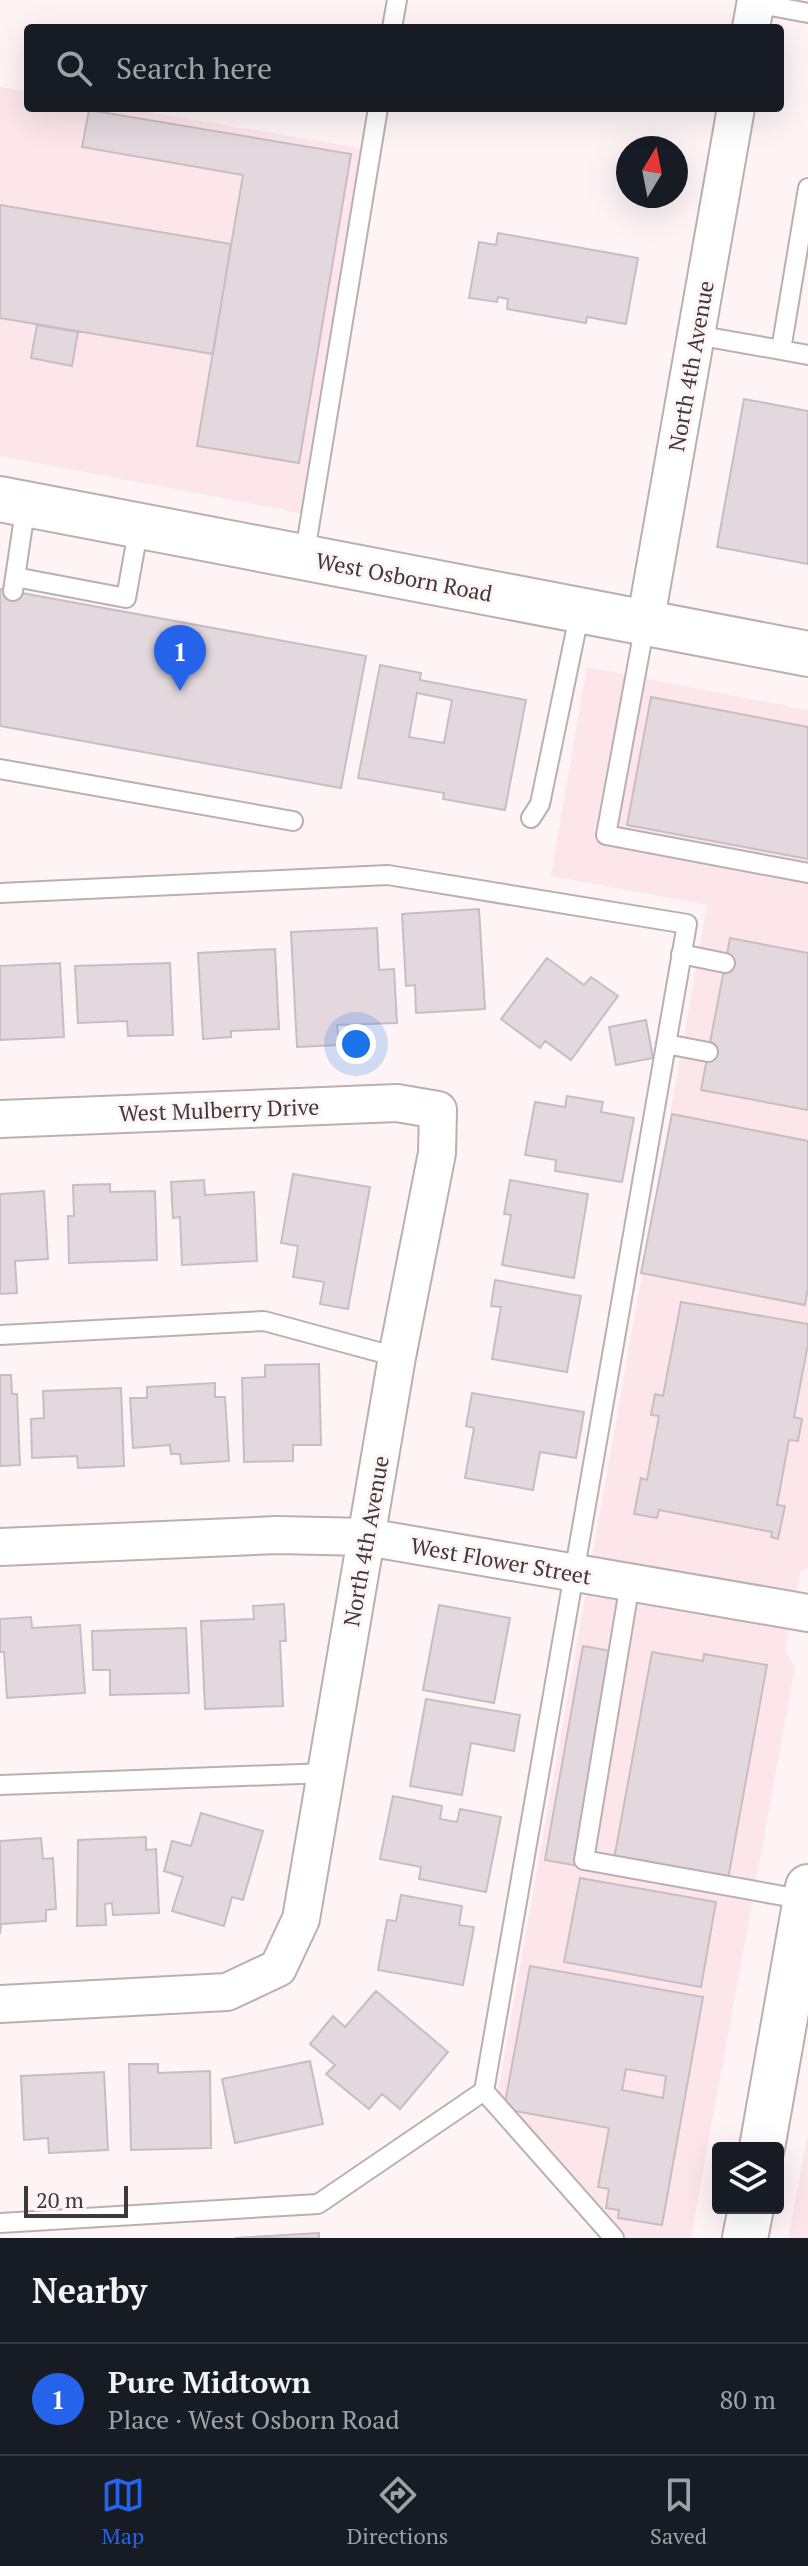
<!DOCTYPE html>
<meta charset="utf-8">
<style>
body{margin:0;font-family:"PT Serif",serif;background:#242831;color:#f1f3f6}
.controls{position:absolute;right:24px;bottom:24px;display:grid;overflow:hidden;border-radius:8px;box-shadow:0 8px 32px #0002}
.controls button{width:72px;height:72px;display:grid;place-items:center;padding:0;border:0;border-bottom:2px solid #363941;background:#171b24;color:#f1f3f6;font:40px sans-serif}
.compass{position:absolute;left:616px;top:136px;width:72px;height:72px;border-radius:50%;background:#171b24;box-shadow:0 8px 32px #0002;rotate:10deg}
.scale{position:absolute;left:24px;bottom:20px;width:104px;box-sizing:border-box;padding-left:8px;border:4px solid #3f3a3a;border-top:0;font-size:22px;line-height:28px;white-space:nowrap;color:#3f3a3a;-webkit-text-stroke:6px #fef4f5;paint-order:stroke}
.you{position:absolute;left:356px;top:1044px;width:28px;height:28px;margin:-20px;border:6px solid #fff;border-radius:50%;background:#1a73e8;box-shadow:0 0 0 12px #1a73e833}
.badge{display:grid;place-items:center;width:52px;height:52px;border-radius:50%;background:#2563eb;color:#fff;font-size:26px;font-weight:700}
.pin{position:absolute;translate:-50% -66px;filter:drop-shadow(0 2px 4px #0008)}
.pin::after{content:'';position:absolute;top:42px;width:28px;height:24px;background:inherit;clip-path:polygon(0 0,100% 0,50% 100%)}
.list{margin:0;padding:0;list-style:none}
h2{display:flex;justify-content:space-between;align-items:center;height:104px;margin:0;padding:0 32px;font-size:34px}
h2 small{font-size:26px;font-weight:400;color:#9ea1a6}
.list li{display:grid;grid-template-columns:52px 1fr auto;gap:24px;align-items:center;box-sizing:border-box;height:112px;padding:0 32px;border-top:2px solid #363941}
.list b{display:block;font-size:30px;white-space:nowrap}
.list p{margin:0;font-size:26px;white-space:nowrap;color:#9ea1a6}
.list em{font-size:26px;font-style:normal;color:#9ea1a6}
.icon{flex:none;width:44px;height:44px;fill:none;stroke:currentColor;stroke-width:2;stroke-linecap:round;stroke-linejoin:round}
.map{position:relative;flex:none;width:808px;height:2238px;overflow:hidden}
.search{position:absolute;background:#171b24;box-shadow:0 8px 32px #0002;left:24px;right:24px;top:24px;height:88px;display:flex;align-items:center;gap:20px;box-sizing:border-box;padding:0 28px;border-radius:8px;color:#9ea1a6;font-size:30px}
.sheet{height:216px;background:#171b24}
nav{display:flex;justify-content:space-around;align-items:center;box-sizing:border-box;height:112px;border-top:2px solid #363941;background:#171b24;font-size:22px;color:#9ea1a6}
nav a{display:grid;justify-items:center;gap:4px}
nav .on{color:#2563eb}
.map>svg:first-child{display:block}
.built{fill:#fce6e9}
.building{fill:#e3d8de;stroke:#c8bdc3;stroke-width:2;fill-rule:evenodd}
.lines{fill:none;stroke-linecap:round;stroke-linejoin:round}
.lane-casing{stroke:#bbafb0;stroke-width:22}
.street-casing{stroke:#bbafb0;stroke-width:40}
.secondary-casing{stroke:#bbafb0;stroke-width:48}
.lane{stroke:#fff;stroke-width:18}
.street{stroke:#fff;stroke-width:36}
.secondary{stroke:#fff;stroke-width:44}
.labels{text-anchor:middle;stroke-width:6;stroke-linejoin:round;paint-order:stroke}
.street-label{font-size:22px;fill:#3f3a3a;stroke:#fef4f5}
</style>
<div class="map">
<svg width="808" height="2238" viewBox="0 0 808 2238">
<rect width="100%" height="100%" fill="#fef4f5"/>
<path class="built" d="M0,87L28,92V108H124L371,150L311,515L0,456Z
M587,667L808,710V1568L801,1571L785,1650L795,1667L691,2238H624L496,2103L707,905L551,876Z
M808,2133V2238H788Z"/>
<path class="building" d="M89,110L351,154L299,463L197,446L243,175L82,147Z
M0,205L231,244L213,354L0,318Z
M498,233L638,258L626,324L587,317L586,323L507,309L508,299L498,297L497,302L469,298L479,242L496,245Z
M37,325L78,332L72,366L31,358Z
M744,399L808,411V564L717,547Z
M0,589L366,656L341,788L0,726Z
M380,665L421,673L420,680L526,700L505,810L443,799L444,793L358,778ZM417,693L452,700L444,743L409,737Z
M651,697L808,727V859L627,825Z
M479,909L485,1009L416,1013L415,985L406,986L402,914Z
M377,928L379,970L394,969L397,1023L337,1025L339,1045L297,1047L291,932Z
M730,938L808,953V1110L701,1090Z
M275,949L279,1029L231,1031V1037L203,1039L198,953Z
M547,958L584,985L591,977L618,996L571,1060L545,1041L540,1048L501,1019Z
M60,963L64,1037L0,1040V966Z
M170,963L173,1035L128,1036L127,1021L78,1023L75,966Z
M646,1020L653,1058L616,1065L609,1027Z
M567,1096L603,1102L601,1112L634,1118L622,1182L555,1171L556,1160L525,1155L535,1102L565,1107Z
M672,1114L808,1141V1288L805,1305L641,1273Z
M293,1174L370,1187L348,1309L320,1304L324,1282L293,1277L298,1246L281,1243Z
M204,1180L205,1195L254,1192L257,1261L182,1265L180,1217L173,1218L171,1182Z
M510,1180L588,1194L574,1278L502,1265L511,1215L504,1214Z
M110,1184V1192L155,1191L157,1260L69,1263L68,1216H74L73,1185Z
M44,1191L48,1259L15,1261L17,1293L0,1294V1194Z
M495,1280L581,1296L567,1372L492,1359L501,1307L491,1306Z
M681,1302L808,1324V1344L794,1417L802,1419L798,1441L789,1440L777,1505L785,1506L778,1539L771,1537L772,1532L659,1510L657,1518L634,1514L641,1478L647,1480L659,1416L651,1415L655,1394L663,1396Z
M319,1364L321,1445H293V1461L244,1462L242,1378L265,1377V1365Z
M0,1375H11L12,1394H17L20,1465L0,1466Z
M215,1383V1397H225L229,1461L181,1464L180,1454H171L170,1445L133,1448L130,1398H147V1387Z
M121,1388L124,1466L78,1468L77,1456L32,1458L31,1419L44,1418L43,1391Z
M472,1393L584,1412L576,1458L540,1452L533,1490L465,1478L474,1428L466,1426Z
M284,1604L286,1641H280L283,1706L205,1709L201,1621L254,1619L253,1606Z
M439,1605L510,1618L494,1703L423,1690Z
M31,1617L32,1628L80,1625L85,1693L7,1698L4,1652H0V1619Z
M186,1628L189,1693L110,1695V1670H93L92,1631Z
M583,1646L616,1652L579,1866L545,1860Z
M652,1652L703,1661L704,1654L767,1665L728,1879L614,1859Z
M426,1699L520,1715L514,1751L471,1743L462,1795L410,1786Z
M393,1796L442,1806L440,1819L457,1822L460,1809L501,1817L486,1892L419,1879L421,1867L380,1859Z
M201,1813L263,1831L243,1900L232,1897L224,1926L172,1911L183,1877L164,1871L172,1841L191,1846Z
M146,1837V1850L156,1849L159,1913L113,1915L112,1903L105,1904L106,1925L77,1926L78,1840Z
M41,1838L43,1859L53,1858L56,1909L46,1910V1921L1,1924L0,1934V1841Z
M580,1878L716,1902L701,1987L564,1962Z
M401,1895L462,1906L459,1925L474,1927L463,1985L378,1970L387,1920L396,1921Z
M530,1966L703,1997L662,2225L618,2218L619,2210L606,2208L609,2189L598,2187L609,2128L504,2109ZM626,2069L666,2076L663,2098L622,2090Z
M376,1991L448,2052L400,2109L382,2094L369,2109L326,2074L335,2065L310,2044L333,2016L345,2027Z
M310,2061L323,2124L235,2143L222,2079Z
M129,2064H158V2073L210,2071L211,2148L131,2150Z
M104,2072L108,2150L49,2153L48,2138L24,2140L21,2076Z
M319,2233V2238H235Z"/>
<g class="lines">
<defs>
<path id="lane" d="M755,3L808,13
M392,28L397,0
M696,335L781,350L808,188
M781,350L808,355
M304,558L378,108
M15,577L126,598L139,526
M13,591L26,504
M645,624L606,835L808,873
M0,769L293,821
M531,818L540,804L580,611
M0,893L388,875L687,924L484,2091L318,2204L0,2223
M681,954L725,963
M666,1044L708,1052
M0,1335L264,1321L397,1357
M630,1583L584,1860L806,1900
M0,1785L327,1773
M484,2091L614,2238"/>
<path id="street" d="M751,28L756,0
M645,624L736,108
M0,1119L397,1103L438,1110L437,1153L397,1357L301,1919L278,1968L227,1992L0,2004
M0,1547L277,1535L367,1537L808,1613"/>
<path id="secondary" d="M0,499L808,654
M762,2148L808,1887
M745,2238L751,2208"/>
</defs>
<use href="#lane" class="lane-casing"/>
<use href="#street" class="street-casing"/>
<use href="#secondary" class="secondary-casing"/>
<use href="#lane" class="lane"/>
<use href="#street" class="street"/>
<use href="#secondary" class="secondary"/>
</g>
<g class="labels">
<g class="street-label">
<text transform="translate(691 366) rotate(-80)" y="8">North 4th Avenue</text>
<text transform="translate(404 577) rotate(11)" y="8">West Osborn Road</text>
<text transform="translate(219 1110) rotate(-2)" y="8">West Mulberry Drive</text>
<text transform="translate(366 1541) rotate(-80)" y="8">North 4th Avenue</text>
<text transform="translate(501 1561) rotate(10)" y="8">West Flower Street</text>
</g>
</g>
</svg>
<div class="controls">
<button><svg class="icon" aria-label="layers" viewBox="0 0 24 24"><path d="M12 4l9 5-9 5-9-5zM3 14l9 5 9-5"/></svg></button>
</div>
<svg class="compass" viewBox="-18 -18 36 36"><path d="M0-13l5 13h-10z" fill="#e53935"/><path d="M0 13l5-13h-10z" fill="#9ea1a6"/></svg>
<div class="scale">20 m</div>
<div class="you"></div>
<div class="pin badge" style="left:180px;top:691px">1</div>
<div class="search"><svg class="icon" aria-label="search" viewBox="0 0 24 24"><circle cx="10" cy="10" r="6"/><path d="M15 15l6 6"/></svg>Search here</div>
</div>
<section class="sheet">
<h2>Nearby<small></small></h2>
<ul class="list">
<li><span class="badge">1</span><div><b>Pure Midtown</b><p>Place · West Osborn Road</p></div><em>80 m</em></li>
</ul>
</section>
<nav>
<a class="on"><svg class="icon" aria-label="map" viewBox="0 0 24 24"><path d="M3 6l6-2 6 2 6-2v14l-6 2-6-2-6 2zM9 4v14M15 6v14"/></svg>Map</a>
<a><svg class="icon" aria-label="directions" viewBox="0 0 24 24"><path d="M12 3l9 9-9 9-9-9zM9 14v-3h6M13 9l2 2-2 2"/></svg>Directions</a>
<a><svg class="icon" aria-label="saved" viewBox="0 0 24 24"><path d="M7 4h10v16l-5-4-5 4z"/></svg>Saved</a>
</nav>
